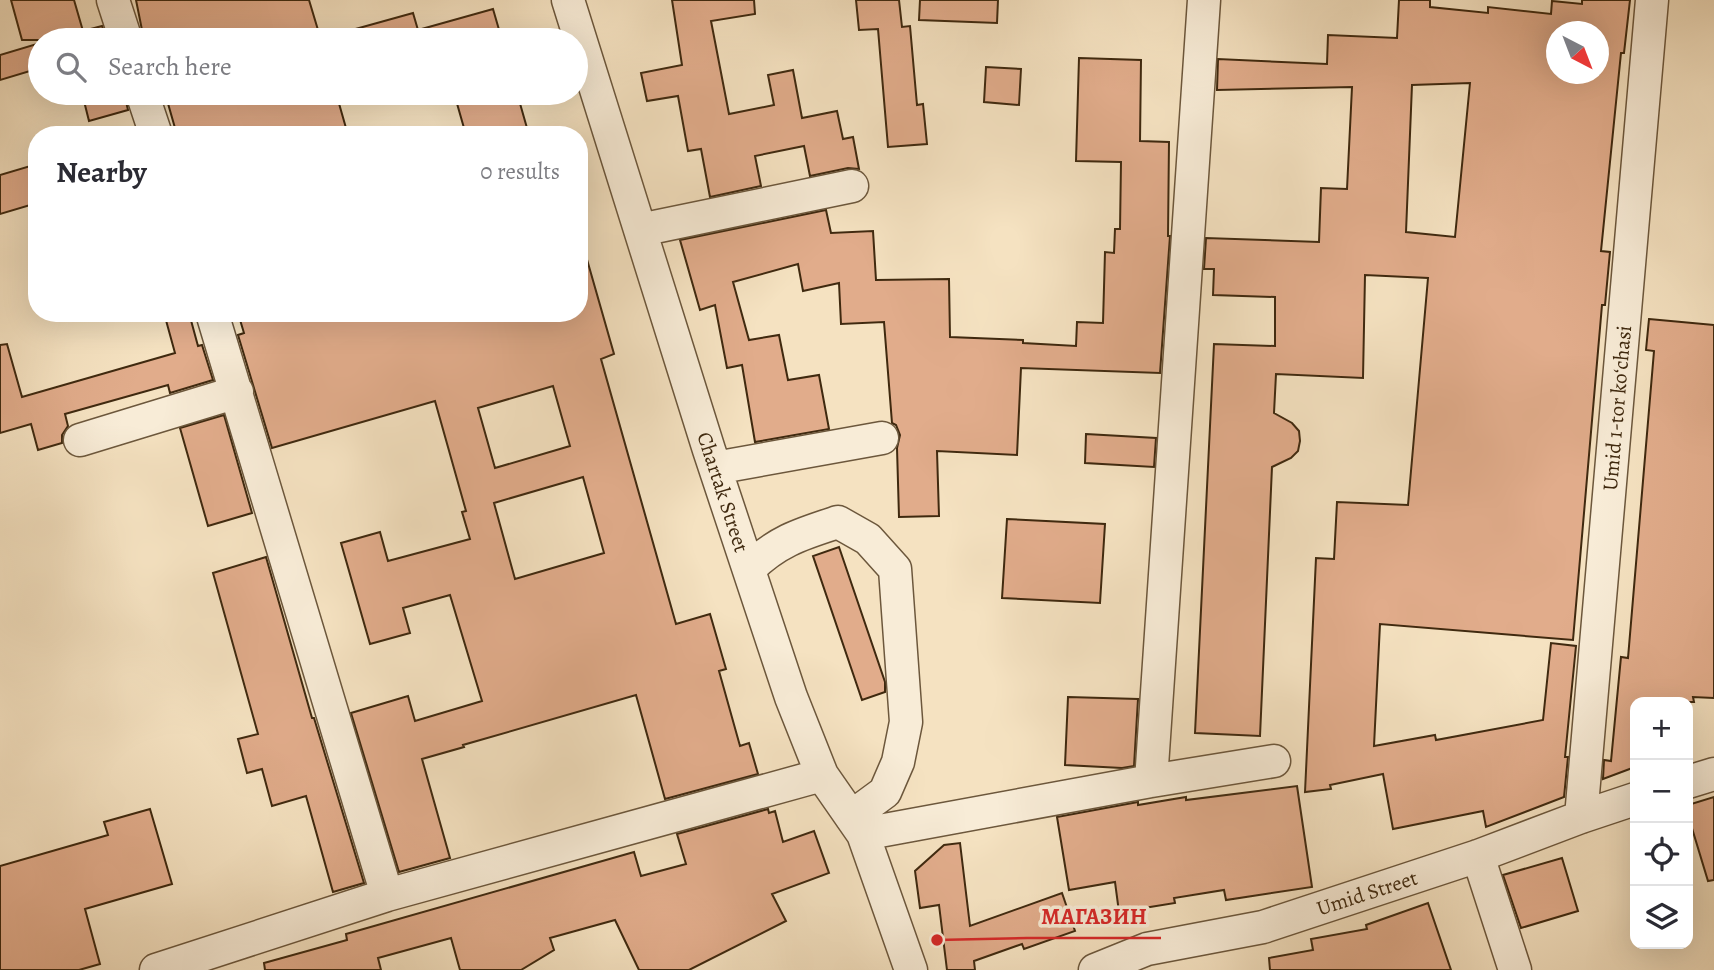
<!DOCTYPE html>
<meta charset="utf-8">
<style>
body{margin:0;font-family:Alegreya,serif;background:#f7f7f7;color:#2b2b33}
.controls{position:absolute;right:21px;bottom:21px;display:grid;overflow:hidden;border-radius:14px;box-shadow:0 7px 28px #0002}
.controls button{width:63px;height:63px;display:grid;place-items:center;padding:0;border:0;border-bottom:2px solid #e1e1e2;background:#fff;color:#2b2b33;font:35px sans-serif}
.compass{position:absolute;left:1546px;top:21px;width:63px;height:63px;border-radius:50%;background:#fff;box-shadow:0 7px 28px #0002;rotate:138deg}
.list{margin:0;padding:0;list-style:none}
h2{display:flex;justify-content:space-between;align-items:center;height:91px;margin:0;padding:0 28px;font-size:30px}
h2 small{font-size:23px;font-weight:400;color:#7c7c81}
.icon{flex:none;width:38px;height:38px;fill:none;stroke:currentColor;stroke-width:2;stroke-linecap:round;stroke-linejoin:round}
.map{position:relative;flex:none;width:1714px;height:970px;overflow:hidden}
.search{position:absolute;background:#fff;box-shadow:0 7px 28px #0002;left:28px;top:28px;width:560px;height:77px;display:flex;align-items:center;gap:18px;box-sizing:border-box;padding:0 24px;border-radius:38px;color:#7c7c81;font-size:26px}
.panel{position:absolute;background:#fff;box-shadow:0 7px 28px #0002;left:28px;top:126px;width:560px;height:196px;border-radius:28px}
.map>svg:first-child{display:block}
.building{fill:#e1ac8b;stroke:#3f290f;stroke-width:2;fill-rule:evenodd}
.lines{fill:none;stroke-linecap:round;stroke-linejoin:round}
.minor-casing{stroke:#6c573c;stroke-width:35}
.minor{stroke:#f8ecd7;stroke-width:32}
.labels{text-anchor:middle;stroke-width:7;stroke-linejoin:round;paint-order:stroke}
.street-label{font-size:21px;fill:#3f290f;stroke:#f8ecd7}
.leader{fill:none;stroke:#d62828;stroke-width:2.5}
.callout-dot{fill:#d62828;stroke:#f8ecd7;stroke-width:2.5}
.callout-label{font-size:23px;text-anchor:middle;font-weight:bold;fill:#d62828;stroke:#f8ecd7;stroke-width:7;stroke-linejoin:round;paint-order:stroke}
</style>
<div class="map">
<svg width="1714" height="970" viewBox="0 0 1714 970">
<rect width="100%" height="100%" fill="#f5e2c1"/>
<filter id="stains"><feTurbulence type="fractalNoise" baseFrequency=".00286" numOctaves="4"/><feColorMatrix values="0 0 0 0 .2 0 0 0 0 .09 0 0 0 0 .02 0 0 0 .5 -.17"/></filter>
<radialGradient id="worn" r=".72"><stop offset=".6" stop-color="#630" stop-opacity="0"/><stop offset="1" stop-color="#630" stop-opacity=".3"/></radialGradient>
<path class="building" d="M11,0H74L83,31L102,26L107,40H22Z
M136,0H309L321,40H144Z
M672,0H754L755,14L711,21L729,114L774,105L768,75L793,70L802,118L837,111L843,139L853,137L859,169L848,168L810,176L804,146L755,156L761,186L710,197L701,149L688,151L678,96L647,101L641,73L682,65Z
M856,0H899L902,27L910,26L917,105L923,104L927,144L888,147L878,29L859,30Z
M920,0H998L997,23L919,20Z
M1399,0H1430V7L1488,13V7L1551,14L1552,1L1582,4V0H1630L1624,53H1621L1601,251L1610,252L1605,305H1602L1573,640L1380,624L1374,746L1435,735L1436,740L1543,720L1551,643L1576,646L1565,757H1568L1564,797L1486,827L1483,811L1393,829L1383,774L1330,785L1331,789L1305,792L1316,558L1334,559L1337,502L1408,505L1428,278L1365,275L1363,378L1276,374L1274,413L1292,423L1299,431L1300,441L1298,451L1291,458L1272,467L1260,736L1195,733L1214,344L1275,346V297L1213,295L1214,269H1204L1206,238L1319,242L1321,188L1347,189L1352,87L1217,90L1218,59L1327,64L1328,35L1397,38ZM1557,32H1599V74H1557ZM1470,83L1455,237L1406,232L1412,85Z
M493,9L502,40H342L341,33L413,13L418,30Z
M40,43V68L0,80V55Z
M1079,58L1141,60L1140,141L1169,142L1168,236H1170L1160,373L1021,368L1017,455L937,451L939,516L899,517L897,448L900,435L896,425L892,423L884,322L841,324L839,283L803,291L798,264L733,282L749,340L779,335L788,380L819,375L829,429L755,442L742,365L727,368L715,305L700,310L680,240L826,210L831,233L873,231L876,280L949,279L950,337L1023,340V343L1076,346L1077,322L1103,323L1105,252L1114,253L1115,229H1120L1121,162L1076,161Z
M986,67L1021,69L1019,105L984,102Z
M82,93H124L128,110L89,121Z
M165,93H336L348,135H177Z
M454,93H517L529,135H466Z
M37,164V203L0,214V175Z
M586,256L614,354L601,359L676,624L710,614L726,669L719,671L740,746L749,743L758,774L665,799L636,695L463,745L464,747L422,759L450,858L399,872L351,713L408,696L415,721L482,701L450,595L403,608L410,633L370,644L341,543L380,532L388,561L470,539L462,512L466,511L435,401L272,448L238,335L244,333L238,313H579V257ZM553,386L570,446L495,468L478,408ZM583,477L604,553L515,579L494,503Z
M164,313H189L198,346L202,345L213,380L170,393L168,385L65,414L68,426L62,435V443L38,450L31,424L0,433V345L7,344L22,397L175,353Z
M1649,319L1714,325V698L1693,697L1694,702H1635V767L1603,779L1604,760L1611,761L1621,657L1628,658L1654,351L1646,350Z
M224,415L252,513L208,526L180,428Z
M1086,434L1156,438L1154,467L1085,463Z
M1007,519L1105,524L1100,603L1002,598Z
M839,547L885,682V692L862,700L813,556Z
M266,557L312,718H314L364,883L333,892L306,796L272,806L262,769L247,773L238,739L258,734L213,573Z
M1068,697L1138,699L1134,766L1122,768L1065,765Z
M1297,786L1312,887L1226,900L1224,890L1174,898L1175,903L1119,912L1115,882L1069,890L1057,817L1138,802V805L1186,797V800Z
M1714,797V880L1708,881L1688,815V805Z
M150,809L172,884L85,909L100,964L79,970H0V866L108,835L104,822Z
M768,809L769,813L775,811L783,842L814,831L829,873L772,894L786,921L689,970H639L615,920L550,938L554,950L521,970H460L451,938L378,958L381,970H265L264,963L347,940L346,934L634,852L641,876L686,864L677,834Z
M960,843L970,926L1062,893L1075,931L1024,949L1022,944L974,961L975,970H947L939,905L920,908L915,871L944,845Z
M1562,858L1578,911L1521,928L1503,875Z
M1428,903L1451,970H1270L1269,958L1313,950L1311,939L1367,929L1366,925Z"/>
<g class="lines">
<defs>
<path id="minor" d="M113,0L126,40
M568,0L709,450L791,697L822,775L863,834L911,970
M142,93L156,135
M640,230L852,186
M212,313L387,895
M80,440L237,392
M715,468L882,438
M749,569C777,541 801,534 838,522L868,539L895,569L906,722L898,762L885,792L851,817
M1151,781L1204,0
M1688,782L1714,774
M1581,817L1652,0
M863,834L1151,781L1274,761
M1478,856L1515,970
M156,970L387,895L822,775
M1095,970L1147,949L1263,927L1478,856L1581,817L1635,799"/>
</defs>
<use href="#minor" class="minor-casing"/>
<use href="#minor" class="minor"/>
</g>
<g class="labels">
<g class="street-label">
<text transform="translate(1617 408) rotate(-85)" y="7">Umid 1-tor koʻchasi</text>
<text transform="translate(723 492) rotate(72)" y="7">Chartak Street</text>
<text transform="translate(1367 893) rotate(-18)" y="7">Umid Street</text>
</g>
</g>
<path class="leader" d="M937 940L1027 938H1161"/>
<circle class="callout-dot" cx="937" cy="940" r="7"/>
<g class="callout-label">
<text x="1094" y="924">МАГАЗИН</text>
</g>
<rect width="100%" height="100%" filter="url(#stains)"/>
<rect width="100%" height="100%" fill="url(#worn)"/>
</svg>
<div class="controls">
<button>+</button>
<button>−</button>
<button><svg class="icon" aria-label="locate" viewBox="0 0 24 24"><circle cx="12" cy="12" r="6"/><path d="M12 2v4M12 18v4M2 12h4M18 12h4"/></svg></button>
<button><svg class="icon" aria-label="layers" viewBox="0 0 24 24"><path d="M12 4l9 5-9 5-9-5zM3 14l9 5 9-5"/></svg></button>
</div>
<svg class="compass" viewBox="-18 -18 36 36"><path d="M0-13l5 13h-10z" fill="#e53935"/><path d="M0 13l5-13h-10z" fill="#7c7c81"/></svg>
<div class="search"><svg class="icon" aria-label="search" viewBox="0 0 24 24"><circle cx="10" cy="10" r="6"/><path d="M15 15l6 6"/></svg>Search here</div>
<section class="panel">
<h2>Nearby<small>0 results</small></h2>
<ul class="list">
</ul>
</section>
</div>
